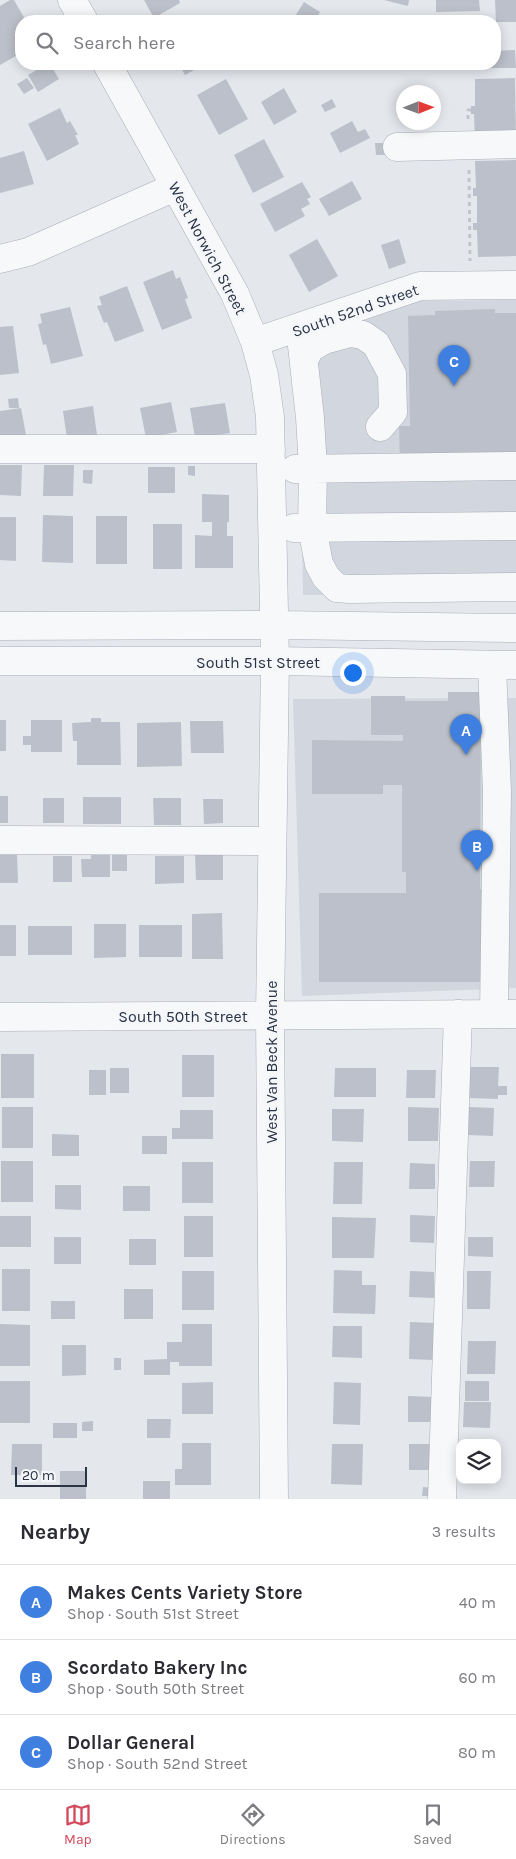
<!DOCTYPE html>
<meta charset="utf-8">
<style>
body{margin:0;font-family:Karla,sans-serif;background:#f7f7f7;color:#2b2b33}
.controls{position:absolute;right:15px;bottom:15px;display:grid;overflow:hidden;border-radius:10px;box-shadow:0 2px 12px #0003}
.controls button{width:45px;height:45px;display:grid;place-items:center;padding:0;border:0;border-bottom:1px solid #e1e1e2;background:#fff;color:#2b2b33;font:25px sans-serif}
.compass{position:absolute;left:396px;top:85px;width:45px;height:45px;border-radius:50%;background:#fff;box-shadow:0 2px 12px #0003;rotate:89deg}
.scale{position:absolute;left:15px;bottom:12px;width:72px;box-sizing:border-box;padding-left:5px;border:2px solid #2b3445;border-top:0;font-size:14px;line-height:18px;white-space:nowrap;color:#2b3445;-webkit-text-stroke:4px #f4f6f9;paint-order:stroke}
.you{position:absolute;left:352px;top:672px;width:18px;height:18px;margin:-12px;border:4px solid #fff;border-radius:50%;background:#1a73e8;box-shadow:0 0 0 8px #1a73e833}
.badge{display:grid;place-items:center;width:32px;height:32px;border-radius:50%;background:#d1495b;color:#fff;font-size:16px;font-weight:700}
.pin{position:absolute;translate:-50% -41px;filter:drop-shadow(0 1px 2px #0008)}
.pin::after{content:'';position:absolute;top:26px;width:18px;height:15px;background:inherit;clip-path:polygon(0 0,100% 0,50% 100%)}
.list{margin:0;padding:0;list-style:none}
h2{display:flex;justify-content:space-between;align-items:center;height:65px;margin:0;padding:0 20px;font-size:21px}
h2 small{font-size:16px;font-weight:400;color:#7c7c81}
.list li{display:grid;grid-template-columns:32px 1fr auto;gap:15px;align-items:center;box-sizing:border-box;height:75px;padding:0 20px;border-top:1px solid #e1e1e2}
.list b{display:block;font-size:19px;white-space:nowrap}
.list p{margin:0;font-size:16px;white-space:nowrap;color:#7c7c81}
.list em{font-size:16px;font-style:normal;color:#7c7c81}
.icon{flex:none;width:28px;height:28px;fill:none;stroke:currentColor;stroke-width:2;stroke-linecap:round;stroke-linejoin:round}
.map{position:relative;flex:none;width:516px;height:1499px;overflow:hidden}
.search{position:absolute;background:#fff;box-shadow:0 2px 12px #0003;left:15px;right:15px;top:15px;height:55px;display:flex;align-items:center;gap:12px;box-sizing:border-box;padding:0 18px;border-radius:20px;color:#7c7c81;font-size:19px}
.sheet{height:290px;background:#fff}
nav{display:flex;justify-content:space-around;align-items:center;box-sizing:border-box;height:70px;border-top:1px solid #e1e1e2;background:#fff;font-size:14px;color:#7c7c81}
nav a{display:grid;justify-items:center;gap:2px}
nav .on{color:#d1495b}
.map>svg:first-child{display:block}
.built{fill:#d2d6de}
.building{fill:#bbc0ca}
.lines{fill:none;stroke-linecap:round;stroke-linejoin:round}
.minor-casing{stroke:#a9aeb7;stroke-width:29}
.path{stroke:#c2c5cb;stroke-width:3;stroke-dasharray:4 4;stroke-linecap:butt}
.minor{stroke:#f7f8fa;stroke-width:28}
.labels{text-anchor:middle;stroke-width:4.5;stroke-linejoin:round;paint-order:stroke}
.street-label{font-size:16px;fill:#2b3445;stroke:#f4f6f9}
</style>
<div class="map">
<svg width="516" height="1499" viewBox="0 0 516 1499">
<rect width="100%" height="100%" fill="#e4e7ec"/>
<path class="built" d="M516,300V595H303L301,453L288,348L418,301Z
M516,698V988L302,996L293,699Z"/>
<path class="building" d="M10,0H14L26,21H21V53L0,65V6Z
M144,0H179L180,3L154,18Z
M384,0H409L408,6Z
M436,0H479L480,11L436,12Z
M495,0H516V22H496Z
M304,2L320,12L315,21H292Z
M192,16L195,21H183Z
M323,16L337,21H321Z
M515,50L516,68H489V64H495V51Z
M47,64H50L59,79L38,92L28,75Z
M179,64H205L185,75Z
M415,64H430V65L415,66Z
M27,78L34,88L24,94L17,84Z
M515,78L516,141L475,142L474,114H471V106H475V79Z
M226,79L248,119L219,135L197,95Z
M284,88L297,112L274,125L261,102Z
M332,99L336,107L325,112L321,105Z
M60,108L67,123L70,121L78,135H75L79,144L47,161L28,124Z
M352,121L358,132L365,129L370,138L340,153L330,133Z
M264,139L284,177L253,193L234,155Z
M375,143H384L385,155H376Z
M24,151L34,184L0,193V158Z
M516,160V256L478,257L477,230H473V223H477V196H473V188H476L475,161Z
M352,181L362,199L329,216L319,199Z
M302,182L311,197L307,199L310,204L301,209L305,216L275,232L260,204Z
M317,239L338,276L309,292L289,255Z
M399,239L406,263L389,269L381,245Z
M173,270L176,279L180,277L188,298L185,299L192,318L162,330L143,282Z
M127,286L144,331L115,342L107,322L104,323L97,306L102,305L99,297Z
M70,307L83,356L51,364L46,344L43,345L38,324L42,323L40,314Z
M495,309V313H516V459L400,462L399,426H410L408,316L435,315V311Z
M13,326L19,373L0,375V327Z
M18,398L19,408H9L8,399Z
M171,402L177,432L146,438L140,408Z
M225,403L230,433L195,438L190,408Z
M93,406L97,435L67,439L63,411Z
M21,408L26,435L0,440V411Z
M0,465H22L21,496L0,495Z
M44,465H74L73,496H43Z
M188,466H195V476L188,475Z
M148,467H175V493H148Z
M83,470H93L92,484L83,483Z
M202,494L229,495V522H227V536H233V568H195V535L212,536V522H202Z
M43,515L73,516V563L42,562Z
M96,516H127V564H96Z
M0,517H16V561L0,560Z
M153,524H182V569H153Z
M448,692H481L480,889H484L483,982H319V893H406V872H402V785H383V794H312V740L403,741V735H371V696H405V701H448Z
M91,718H101V722H120L121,765H77V741H73L72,723L91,722Z
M0,720H6V751H0Z
M31,720H62V752H31V745H23V736H31Z
M190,721H223L224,753H191Z
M181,722L182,766L137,767V723Z
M0,796H8V823H0Z
M83,797H121V824H83Z
M43,798H64V823H43Z
M153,798H181V825H154Z
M203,799H223V823L204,824Z
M112,854L127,855V871H112Z
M195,854H223V880H196Z
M0,855H17L18,883H0Z
M91,855H110V877H82L81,859H91Z
M53,856H72V882H53Z
M155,856H184V883L155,884Z
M222,913L223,959H192V914Z
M94,924H126V957L94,958Z
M0,925H16V956H0Z
M139,925H182V957H139Z
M28,926H72V955H28Z
M1,1054H34V1098H1Z
M182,1055H214V1097H182Z
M468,1067H499L498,1086H507V1095H498V1099L468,1098Z
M110,1068H129V1093H110Z
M335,1068H376V1097H334Z
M89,1070H106V1095H89Z
M407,1070H436L435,1098H406Z
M2,1107H33V1148H2Z
M408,1107L439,1108L438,1141H408Z
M469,1107L494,1108L493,1136L468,1135Z
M332,1109H364L363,1142L332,1141Z
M180,1110H213V1139H172V1128H180Z
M52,1134L79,1135V1156H52Z
M142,1136H167V1154H142Z
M1,1161H33V1202H1Z
M470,1161H495L494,1187H469Z
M182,1162H213V1203H182Z
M334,1162H363L362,1204H333Z
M410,1163L435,1164V1189H409Z
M55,1185H81V1210L55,1209Z
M123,1186H150V1211H123Z
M410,1215L435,1216L434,1243L410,1242Z
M0,1216H31V1247H0Z
M184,1216H213V1257H184Z
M332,1217L376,1218L374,1258H332Z
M54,1237H81V1264H54Z
M468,1237H493V1257L468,1256Z
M129,1239H156V1265H129Z
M2,1269H30V1311H2Z
M334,1270L362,1271V1285H376L375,1314L333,1313Z
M182,1271H214V1310H182Z
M410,1271L434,1272V1298L409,1297Z
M467,1271H491L490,1309H467Z
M124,1289H153V1319H124Z
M51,1301H75V1319H51Z
M410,1322L435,1323L433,1360L409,1359Z
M0,1324L30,1325V1366H0Z
M182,1324H212V1366H179V1362H170V1375H144V1360L167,1359V1342H182Z
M333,1326H362V1358L332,1357Z
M468,1341H496L495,1374H467Z
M62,1345H86V1375L62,1376Z
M114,1358H121V1370H114Z
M0,1381H30V1423H0Z
M465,1381H489V1401H465Z
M213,1382V1414H182V1383Z
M334,1382L361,1383L360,1425L333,1424Z
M408,1396L433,1397L432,1422H408Z
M464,1402H491L490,1428L463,1427Z
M147,1419H171L170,1438H147Z
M93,1421V1431H82V1422Z
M53,1423H77V1438H53Z
M182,1443H211V1485H175V1469H182Z
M12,1444H42V1475H11Z
M332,1444H363L362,1485L331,1484Z
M409,1444H433V1470H409Z
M60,1471H86V1499H60Z
M143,1481H170V1499H143Z
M423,1487L433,1488V1496H422Z"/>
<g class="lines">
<defs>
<path id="minor" d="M72,0L84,21
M107,64L235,294L255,342L264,375L270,417L275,661L270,1016L274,1499
M397,147L516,144
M0,259L28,252L175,187
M300,328L310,418L313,468L312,528L319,564L326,577L337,588L349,589L516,587
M255,342L420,286L516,285
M304,360L310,348L324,340L350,333L363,335L376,344L392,374L393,412L380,427
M0,449H271
M295,469L516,466
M294,528L516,526
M0,626L275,625L516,628
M0,661H275L516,665
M492,665L497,792L494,1014
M0,840L271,841
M0,1017L516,1014
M442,1499L458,1014"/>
</defs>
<use href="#minor" class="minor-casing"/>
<path class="path" d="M468,119V110H471
M469,170L470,261"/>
<use href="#minor" class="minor"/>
</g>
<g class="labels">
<g class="street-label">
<text transform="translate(208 248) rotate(62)" y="6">West Norwich Street</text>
<text transform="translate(355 310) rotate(-19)" y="6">South 52nd Street</text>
<text x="258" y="668">South 51st Street</text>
<text x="183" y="1022">South 50th Street</text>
<text transform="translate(271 1062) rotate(-90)" y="6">West Van Beck Avenue</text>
</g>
</g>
</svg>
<div class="controls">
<button><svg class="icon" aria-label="layers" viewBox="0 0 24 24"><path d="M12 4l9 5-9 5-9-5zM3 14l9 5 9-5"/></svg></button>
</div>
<svg class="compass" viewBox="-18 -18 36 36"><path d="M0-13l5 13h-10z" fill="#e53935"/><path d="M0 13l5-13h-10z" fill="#7c7c81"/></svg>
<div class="scale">20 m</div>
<div class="you"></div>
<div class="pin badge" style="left:466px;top:755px;background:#3f7fe0">A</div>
<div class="pin badge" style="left:477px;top:871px;background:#3f7fe0">B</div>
<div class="pin badge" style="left:454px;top:386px;background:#3f7fe0">C</div>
<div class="search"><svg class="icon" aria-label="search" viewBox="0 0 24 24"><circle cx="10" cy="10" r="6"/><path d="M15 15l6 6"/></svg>Search here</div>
</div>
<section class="sheet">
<h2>Nearby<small>3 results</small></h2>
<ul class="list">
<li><span class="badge" style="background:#3f7fe0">A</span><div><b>Makes Cents Variety Store</b><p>Shop · South 51st Street</p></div><em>40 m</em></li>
<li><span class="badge" style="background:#3f7fe0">B</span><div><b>Scordato Bakery Inc</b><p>Shop · South 50th Street</p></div><em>60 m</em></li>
<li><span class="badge" style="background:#3f7fe0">C</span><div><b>Dollar General</b><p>Shop · South 52nd Street</p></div><em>80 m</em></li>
</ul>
</section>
<nav>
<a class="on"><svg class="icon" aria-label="map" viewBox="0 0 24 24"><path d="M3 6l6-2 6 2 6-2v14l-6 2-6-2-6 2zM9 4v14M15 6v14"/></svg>Map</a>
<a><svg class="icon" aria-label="directions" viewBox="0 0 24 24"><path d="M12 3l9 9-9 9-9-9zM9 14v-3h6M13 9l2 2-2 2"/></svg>Directions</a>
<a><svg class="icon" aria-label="saved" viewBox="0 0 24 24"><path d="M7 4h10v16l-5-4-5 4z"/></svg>Saved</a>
</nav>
